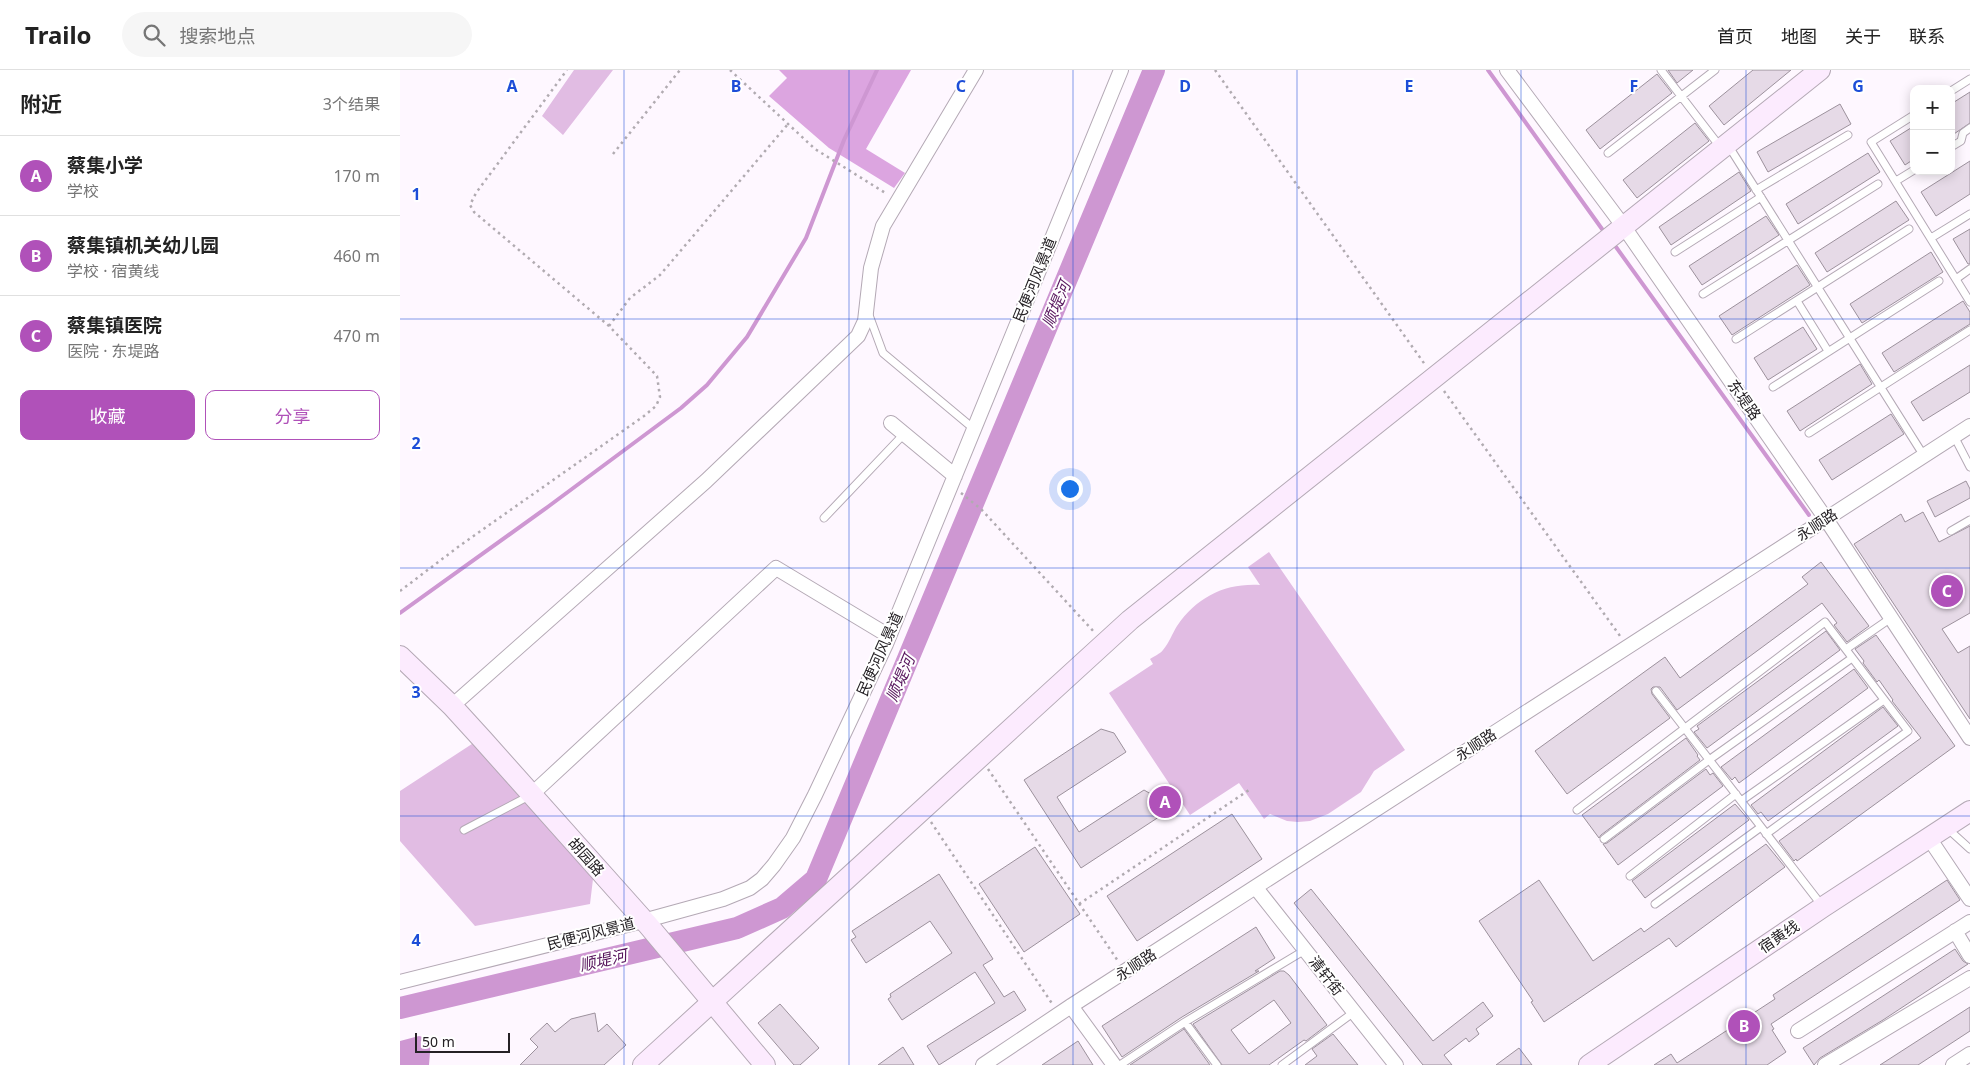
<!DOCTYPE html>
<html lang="zh">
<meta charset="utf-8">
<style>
body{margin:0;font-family:"Noto Sans","Noto Sans SC",sans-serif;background:#f6f6f6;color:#222}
.controls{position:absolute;right:15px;top:15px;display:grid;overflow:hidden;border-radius:10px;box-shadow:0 2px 12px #0003}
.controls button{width:45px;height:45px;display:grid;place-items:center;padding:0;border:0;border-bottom:1px solid #e0e0e0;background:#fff;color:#222;font:25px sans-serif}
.scale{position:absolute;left:15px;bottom:12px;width:95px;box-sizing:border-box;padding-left:5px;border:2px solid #252125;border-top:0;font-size:14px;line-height:18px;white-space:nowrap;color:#252125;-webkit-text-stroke:4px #fff;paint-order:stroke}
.you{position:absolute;left:669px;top:418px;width:18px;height:18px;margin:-12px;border:4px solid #fff;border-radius:50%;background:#1a73e8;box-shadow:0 0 0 8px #1a73e833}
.badge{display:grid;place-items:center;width:32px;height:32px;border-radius:50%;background:#b051b9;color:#fff;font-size:16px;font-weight:700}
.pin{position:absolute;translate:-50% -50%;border:2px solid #fff;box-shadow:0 1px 5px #0006}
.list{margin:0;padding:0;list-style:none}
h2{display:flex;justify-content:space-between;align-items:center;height:65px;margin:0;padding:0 20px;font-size:21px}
h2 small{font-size:16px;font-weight:400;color:#767676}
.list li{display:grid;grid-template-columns:32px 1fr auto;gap:15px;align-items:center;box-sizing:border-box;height:80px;padding:0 20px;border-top:1px solid #e0e0e0}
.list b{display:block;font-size:19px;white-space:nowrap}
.list p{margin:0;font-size:16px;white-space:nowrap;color:#767676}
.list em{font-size:16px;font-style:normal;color:#767676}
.actions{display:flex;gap:10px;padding:15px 20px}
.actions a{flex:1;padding:11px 0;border:1px solid #b051b9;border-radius:10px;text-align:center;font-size:18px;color:#b051b9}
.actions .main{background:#b051b9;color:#fff}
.icon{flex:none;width:28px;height:28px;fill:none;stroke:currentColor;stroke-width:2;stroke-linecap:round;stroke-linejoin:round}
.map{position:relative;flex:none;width:1570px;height:995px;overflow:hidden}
header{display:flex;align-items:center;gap:30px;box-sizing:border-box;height:70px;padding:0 25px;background:#fff;border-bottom:1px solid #e0e0e0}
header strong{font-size:24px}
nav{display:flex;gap:28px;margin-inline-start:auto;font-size:18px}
.search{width:350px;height:45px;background:#f6f6f6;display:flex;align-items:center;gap:12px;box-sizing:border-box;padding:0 18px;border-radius:28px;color:#767676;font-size:19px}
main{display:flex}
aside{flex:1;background:#fff}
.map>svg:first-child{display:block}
.green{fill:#e1bce3}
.forest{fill:#dca5e0}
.water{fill:#ce97d2}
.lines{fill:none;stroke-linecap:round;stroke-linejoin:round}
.stream{stroke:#ce97d2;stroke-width:4}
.river{stroke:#ce97d2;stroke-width:22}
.building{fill:#e6dae7;stroke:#9c919c;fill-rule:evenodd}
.lane-casing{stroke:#b4a9b5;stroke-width:9}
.street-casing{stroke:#b4a9b5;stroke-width:16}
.secondary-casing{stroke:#b4a9b5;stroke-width:22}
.path{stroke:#b1abb1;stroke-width:2.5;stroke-dasharray:2.5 4;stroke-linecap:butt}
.lane{stroke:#fff;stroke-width:7}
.street{stroke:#fff;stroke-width:14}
.secondary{stroke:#fcebfe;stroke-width:20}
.grid{fill:none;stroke:#1d4ed8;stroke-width:1;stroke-opacity:0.55}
.labels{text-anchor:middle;stroke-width:4;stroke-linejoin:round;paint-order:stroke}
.street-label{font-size:15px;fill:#252125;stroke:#fff}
.water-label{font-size:16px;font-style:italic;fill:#56155c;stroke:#fff}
.grid-label{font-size:16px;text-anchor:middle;font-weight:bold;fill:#1d4ed8;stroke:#fff;stroke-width:4;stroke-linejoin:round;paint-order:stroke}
</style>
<header>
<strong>Trailo</strong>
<div class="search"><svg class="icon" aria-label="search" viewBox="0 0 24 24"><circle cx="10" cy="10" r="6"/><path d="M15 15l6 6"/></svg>搜索地点</div>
<nav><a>首页</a><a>地图</a><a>关于</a><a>联系</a></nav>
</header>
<main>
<aside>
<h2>附近<small>3个结果</small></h2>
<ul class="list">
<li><span class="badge">A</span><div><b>蔡集小学</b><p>学校</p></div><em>170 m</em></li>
<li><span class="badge">B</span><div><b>蔡集镇机关幼儿园</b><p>学校 · 宿黄线</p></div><em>460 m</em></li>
<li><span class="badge">C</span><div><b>蔡集镇医院</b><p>医院 · 东堤路</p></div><em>470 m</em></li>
</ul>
<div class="actions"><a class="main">收藏</a><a>分享</a></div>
</aside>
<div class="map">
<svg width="1570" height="995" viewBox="0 0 1570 995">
<rect width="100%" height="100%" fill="#fef7ff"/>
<path class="green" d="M174,0H213L163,65L142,46Z
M869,482L1005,680L974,701L961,722L928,744L910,751L898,752L887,751L870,744L864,749L839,713L790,745L709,623L753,594L750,589C754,586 760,584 763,580C769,573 772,564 777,556C797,527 825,513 860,515L848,497Z
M75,672L193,809L190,834L75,856L0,771V721Z"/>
<path class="forest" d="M379,0H511L466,79L505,103L494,118L429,78L369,26L387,8Z"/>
<path class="water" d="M19,966L31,969L29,995H0V971Z"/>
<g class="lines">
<path class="stream" d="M1088,0L1202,159
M1216,177L1409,445
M0,543L149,436L281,338L307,315L347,267L406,168L444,70L477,0"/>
<path class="river" d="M0,938L337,858L382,838L416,809L754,0"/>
</g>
<path class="building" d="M1268,0H1293L1277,13Z
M1353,0H1391L1324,55L1309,36Z
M1257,4L1272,23L1200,79L1186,60Z
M1570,22V53L1551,66V34Z
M1440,34L1451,54L1368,102L1357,82Z
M1295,53L1309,71L1237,128L1223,110Z
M1514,56V89L1505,95L1490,71Z
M1468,83L1480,102L1398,154L1386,134Z
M1570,91V124L1536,146L1521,122Z
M1339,102L1351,121L1271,175L1259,157Z
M1496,131L1509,150L1427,202L1415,183Z
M1366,146L1379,165L1302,215L1289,196Z
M1570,159V194H1568L1553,169Z
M1531,182L1543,202L1462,253L1450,234Z
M1397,195L1410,215L1332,265L1319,246Z
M1563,231L1570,242V254L1494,302L1482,283Z
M1403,257L1417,279L1368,310L1354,288Z
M1460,294L1472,314L1400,361L1387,341Z
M1570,295V322L1523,351L1511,332Z
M1491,344L1504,364L1432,410L1419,390Z
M1566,411L1570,419V428L1535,447L1527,431Z
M1523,442L1539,472L1570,456V543L1542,559L1558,583L1570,576V649L1454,474L1501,444L1505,452Z
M1421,492L1469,556L1447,572L1434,555L1437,553L1422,533L1277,640L1260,617H1253L1251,619L1252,624L1270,648L1167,724L1135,681L1265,587L1280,608L1408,514L1402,507Z
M1426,561L1440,580L1307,678L1294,662L1299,659L1297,656Z
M1476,565L1555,676L1397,791L1396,789L1394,791L1379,771L1521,668L1492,631L1493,630L1479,610L1477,612L1463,593L1464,591L1455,579Z
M1454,599L1468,618L1339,713L1335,707L1332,710L1321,697Z
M1483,637L1498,656L1368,751L1361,742L1358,744L1351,735Z
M701,659L714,663L726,682L657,727L679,762L744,720L751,724L758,719L771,739L681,798L624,710Z
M1286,668L1298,685L1297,686L1300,690L1201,765L1199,768L1182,745Z
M1306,699L1310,705L1313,703L1323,716L1218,795L1203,774L1207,773Z
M1335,734L1349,750L1245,828L1232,811Z
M832,744L862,789L737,871L707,826Z
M1366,774L1385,797L1276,877L1269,868L1144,952L1131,932L1133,931L1079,851L1139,810L1193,891L1241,858L1244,862Z
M635,777L680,844L624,882L579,814Z
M539,804L593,889L583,895L604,927L614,921L626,940L539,995L527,976L595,933L575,902L502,950L488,929L491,927L490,924L552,883L530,851L466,893L451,870L456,867L452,861Z
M1547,810L1560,830L1371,954L1374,959L1372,960L1386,982L1367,995H1254L1271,984L1277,993L1375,929L1373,925Z
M911,819L1033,971L1083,932L1093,946L1076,959L1079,964L1069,972L1066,968L1044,985L1052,995H1023L894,833Z
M856,857L875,888L855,901H859L782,947L722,987L702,956Z
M1555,879L1563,891L1568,894L1483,950L1420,988L1414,995L1403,978Z
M880,901H884L889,905L927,955L906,971L904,970L869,995H822L793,954ZM874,930L891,953L849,984L831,960Z
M380,934L419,978L400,995H394L358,953Z
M1570,937V961L1518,995H1480Z
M195,943L198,962L207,954L226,975L204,995H120L138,977L130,969L147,953L155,962L171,949Z
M784,959L810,995H730Z
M933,964L958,995H905L917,986L912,979Z
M678,971L693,995H642Z
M503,977L514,995H478Z
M1119,978L1132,995H1096Z"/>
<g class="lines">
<defs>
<path id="lane" d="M1261,0L1321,78
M1551,21L1570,9
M1514,45L1471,72L1570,232
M1328,75L1524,386
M1551,77L1561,71L1563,63L1570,58
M1208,83L1315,0
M1496,111L1514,100
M1356,120L1448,65
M1531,168L1570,144
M1275,182L1361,127
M1556,209L1570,199
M1303,224L1478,114
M1397,231L1428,281
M469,245L483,283L574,359
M1336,269L1509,159
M1373,317L1539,211
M1409,363L1570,260
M1554,366L1570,397
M424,448L504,364
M1551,461L1570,450
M1446,579L1491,548
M1256,621L1423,837
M1341,731L1484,630
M1177,740L1425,552L1508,661L1366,764
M1548,759L1570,779
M64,760L131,725
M1204,769L1309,690L1452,588
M1230,806L1336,724
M1255,834L1361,757
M785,952L817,995
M720,995L785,952L905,880
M882,995L954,942"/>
<path id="street" d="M1107,0L1224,157L1426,449L1570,668
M491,353L555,406
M52,636L306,411L458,266L465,251L471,198L483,156L576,0
M131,725L376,498L489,566
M1529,768L1570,829
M856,818L996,995
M1555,861L1570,886
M0,912L243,851L323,829L350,818L362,809L374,795L393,768L415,725L486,574L721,0
M671,936L714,995
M1398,961L1570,852
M583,995L671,936L1570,356
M1425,995L1570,908
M1553,995L1570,984"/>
<path id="secondary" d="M0,586L52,636L83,670L248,855L365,995
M243,995L730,550L1420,0
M1189,995L1423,837L1570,741"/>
</defs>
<use href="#lane" class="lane-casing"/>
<use href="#street" class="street-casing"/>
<use href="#secondary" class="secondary-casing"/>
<path class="path" d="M330,0L415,79L487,124
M815,0L1026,296
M213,84L280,0
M209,256L230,228L260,205L272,191L388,54
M1044,321L1220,566
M561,423L581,439L695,563
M0,521L58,477L244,346L256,336L260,327L257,306L209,256L74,142L70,135L76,123L167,0
M588,699L718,891
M531,752L653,935
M679,834L849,720"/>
<use href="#lane" class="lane"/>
<use href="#street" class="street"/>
<use href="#secondary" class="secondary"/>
</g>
<path class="grid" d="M224,0V995M449,0V995M673,0V995M897,0V995M1121,0V995M1346,0V995M0,249H1570M0,498H1570M0,746H1570"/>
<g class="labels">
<g class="street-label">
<text transform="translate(635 210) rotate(-68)" y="5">民便河风景道</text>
<text transform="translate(1344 330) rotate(55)" y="5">东堤路</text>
<text transform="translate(1417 455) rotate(-33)" y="5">永顺路</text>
<text transform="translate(480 584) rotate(-66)" y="5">民便河风景道</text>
<text transform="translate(1076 675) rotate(-33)" y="5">永顺路</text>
<text transform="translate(186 787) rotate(48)" y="5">胡园路</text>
<text transform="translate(191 864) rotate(-14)" y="5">民便河风景道</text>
<text transform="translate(1379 867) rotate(-34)" y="5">宿黄线</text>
<text transform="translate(736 895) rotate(-33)" y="5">永顺路</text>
<text transform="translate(926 906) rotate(52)" y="5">清轩街</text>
</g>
<g class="water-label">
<text transform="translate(656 234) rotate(-67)" y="6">顺堤河</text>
<text transform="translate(500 608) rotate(-67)" y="6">顺堤河</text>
<text transform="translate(203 890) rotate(-13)" y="6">顺堤河</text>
</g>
</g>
<g class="grid-label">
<text x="112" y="22">A</text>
<text x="336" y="22">B</text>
<text x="561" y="22">C</text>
<text x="785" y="22">D</text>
<text x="1009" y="22">E</text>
<text x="1234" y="22">F</text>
<text x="1458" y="22">G</text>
<text x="16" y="130">1</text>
<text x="16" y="379">2</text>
<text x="16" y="628">3</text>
<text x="16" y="876">4</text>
</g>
</svg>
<div class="controls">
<button>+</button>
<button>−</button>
</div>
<div class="scale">50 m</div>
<div class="you"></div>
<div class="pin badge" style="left:765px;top:732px">A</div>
<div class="pin badge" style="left:1344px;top:956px">B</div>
<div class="pin badge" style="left:1547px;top:521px">C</div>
</div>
</main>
